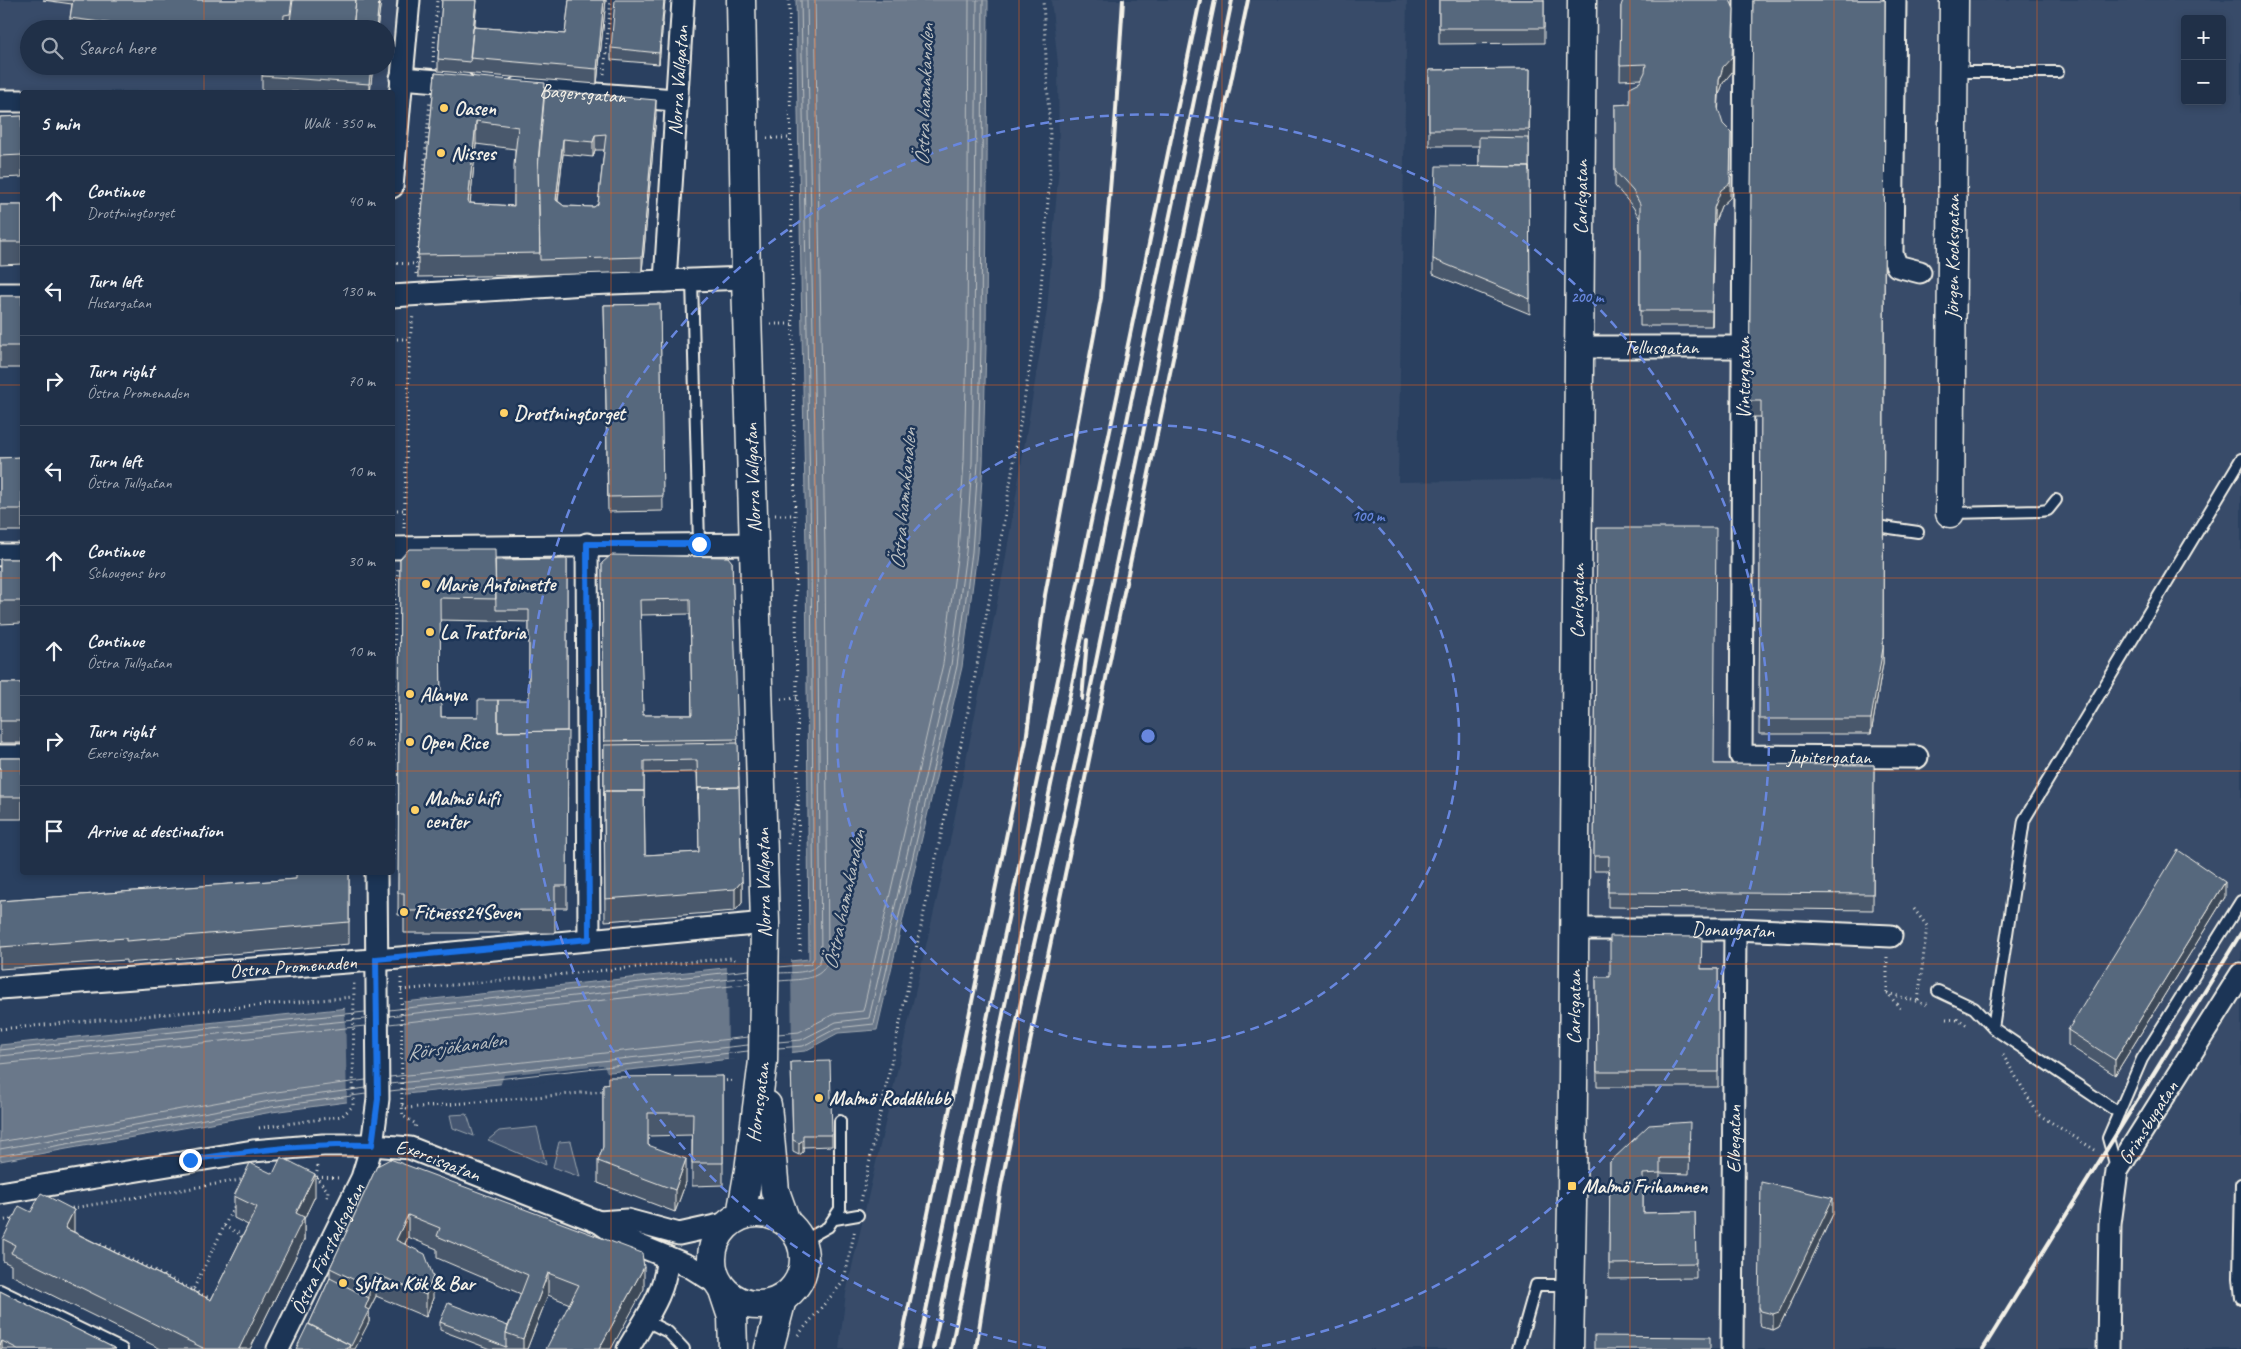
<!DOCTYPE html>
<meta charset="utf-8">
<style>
body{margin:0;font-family:Caveat,sans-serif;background:#28384f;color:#f1f3f6}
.controls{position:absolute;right:15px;top:15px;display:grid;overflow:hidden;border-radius:5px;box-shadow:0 2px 8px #0003}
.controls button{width:45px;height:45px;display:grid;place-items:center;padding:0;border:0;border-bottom:1px solid #3d4b60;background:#203048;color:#f1f3f6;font:25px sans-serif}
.stop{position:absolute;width:15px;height:15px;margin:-11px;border:4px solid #1a73e8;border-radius:50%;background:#fff}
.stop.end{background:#1a73e8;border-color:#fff;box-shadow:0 1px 5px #0008}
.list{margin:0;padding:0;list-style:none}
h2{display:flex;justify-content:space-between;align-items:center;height:65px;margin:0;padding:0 20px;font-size:21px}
h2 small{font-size:16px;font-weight:400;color:#a2a9b4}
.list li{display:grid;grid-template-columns:32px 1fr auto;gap:15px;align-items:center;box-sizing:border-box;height:90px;padding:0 20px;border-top:1px solid #3d4b60}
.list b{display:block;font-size:19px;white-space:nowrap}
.list p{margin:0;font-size:16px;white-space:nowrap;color:#a2a9b4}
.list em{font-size:16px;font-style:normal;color:#a2a9b4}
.icon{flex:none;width:28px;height:28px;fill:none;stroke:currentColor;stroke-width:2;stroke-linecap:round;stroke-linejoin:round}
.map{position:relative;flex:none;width:2241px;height:1349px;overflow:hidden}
.search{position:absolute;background:#203048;box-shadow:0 2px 8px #0003;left:20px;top:20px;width:375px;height:55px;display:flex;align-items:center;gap:12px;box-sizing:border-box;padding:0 18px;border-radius:28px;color:#a2a9b4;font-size:19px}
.panel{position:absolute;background:#203048;box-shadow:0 2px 8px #0003;left:20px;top:90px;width:375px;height:785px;border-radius:5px}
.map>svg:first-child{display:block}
.built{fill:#374c69;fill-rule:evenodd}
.green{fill:#445771;stroke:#9ca4ac}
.water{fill:#6a788a;stroke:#a1a8b0}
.pier{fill:#2a4060}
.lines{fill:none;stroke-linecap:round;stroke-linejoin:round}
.shore{stroke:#bdc1c2;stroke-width:1}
.lane-casing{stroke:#f4f1e8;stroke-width:14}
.street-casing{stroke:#f4f1e8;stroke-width:25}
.secondary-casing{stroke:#f4f1e8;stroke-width:31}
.path{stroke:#f4f1e8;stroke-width:3;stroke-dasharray:1 4;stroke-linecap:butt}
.lane{stroke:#1d3557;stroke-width:10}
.street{stroke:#1d3557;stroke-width:21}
.secondary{stroke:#1d3557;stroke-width:28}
.rail{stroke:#f4f1e8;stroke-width:4}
.wall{fill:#4a596c;stroke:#f4f1e8;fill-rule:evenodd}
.shaded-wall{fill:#3c4858;stroke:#f4f1e8}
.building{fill:#56677d;stroke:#f4f1e8;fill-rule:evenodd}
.route{stroke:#1a73e8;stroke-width:6}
.grid{fill:none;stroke:#e96117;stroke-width:1;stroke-opacity:0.55}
.ring{fill:none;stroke:#6887de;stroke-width:2.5;stroke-dasharray:9 6}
.poi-dot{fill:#ffd166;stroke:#1d3557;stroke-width:2}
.labels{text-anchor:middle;stroke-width:5;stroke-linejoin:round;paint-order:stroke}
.street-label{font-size:20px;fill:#f4f1e8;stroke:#1d3557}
.poi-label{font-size:20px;font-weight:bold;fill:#f4f1e8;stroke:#1d3557;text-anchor:start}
.water-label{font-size:21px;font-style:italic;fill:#bdc1c2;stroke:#1d3557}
.centre{fill:#6887de;stroke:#1d3557;stroke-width:2.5}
.ring-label{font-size:15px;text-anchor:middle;font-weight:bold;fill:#6887de;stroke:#1d3557;stroke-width:5;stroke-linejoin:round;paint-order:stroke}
</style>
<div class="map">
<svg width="2241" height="1349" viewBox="0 0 2241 1349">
<rect width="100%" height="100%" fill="#2a4060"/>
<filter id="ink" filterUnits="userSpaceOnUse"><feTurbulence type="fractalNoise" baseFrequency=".02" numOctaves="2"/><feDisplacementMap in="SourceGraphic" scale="10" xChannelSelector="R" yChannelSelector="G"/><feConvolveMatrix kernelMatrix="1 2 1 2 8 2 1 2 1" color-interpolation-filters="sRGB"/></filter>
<g filter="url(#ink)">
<path class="built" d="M0,0H400L394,81L385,92H240L234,90L22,92L0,97ZM29,29H386V66H29Z
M1051,0H1407L1398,482L1571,479L1578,0H2241V1349H839L846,1293L949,846L1004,568L1047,310L1059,166L1058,64ZM2185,19H2222V101H2185Z"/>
<path class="green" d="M467,1114L474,1136L453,1128L450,1115Z
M537,1127L546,1165L488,1140L499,1131Z
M571,1141L580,1177L553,1167L559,1142Z"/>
<path class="water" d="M796,0H988L986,345L983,463L977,553L962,667L877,1030L838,1033L805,1051L406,1094L272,1112L0,1161V1045L809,959L806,551Z"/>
<path class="pier" d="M791,958L792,1055L728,1060L727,965Z
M404,1001L405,1096L347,1103L345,1007Z
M603,1065L607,1072L612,1073L500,1086L504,1075Z"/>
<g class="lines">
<path class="shore" d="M779,967L810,964L814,958L811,551L801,0
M779,973C793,972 817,975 821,958L817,551L807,0
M779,981C797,979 825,982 828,958L825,551L815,0
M389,1010L749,970
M389,1016L749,977
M389,1024L749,984
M778,1034L799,1032L834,1014L863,1011L943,664L958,551L964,462L967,345L969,0
M778,1042L801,1040L836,1022L869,1018L951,665L966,552L972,463L974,345L977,0
M778,1048L803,1046L837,1028L874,1024L957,666L972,552L978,463L981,345L983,0
M0,1050L365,1012
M0,1056L365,1019
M0,1064L365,1026
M390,1077L748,1037
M390,1084L748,1045
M390,1091L748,1051
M0,1142L269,1093L366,1080
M0,1149L270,1101L366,1088
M0,1156L271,1107L366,1094"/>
<defs>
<path id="lane" d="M1954,72H2058
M692,280L699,544
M1952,513L2040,511L2048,510L2056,500
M1883,527L1918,532
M1938,991L1974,1008L1993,1028
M2119,1113L1993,1028L2024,820L2241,459
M2117,1171L2108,1138L2142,1059L2241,901
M2241,1184L2239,1278L2241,1298
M835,1219L858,1215
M801,1242L828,1227L840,1209V1121
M0,1290L122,1349
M644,1320L668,1332L684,1349
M1518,1349L1536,1285H1570"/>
<g id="street">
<path id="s1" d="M1745,0L1741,756L1917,757"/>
<path d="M1895,0L1892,254L1897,266L1920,272"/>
<path d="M401,78L463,83"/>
<path id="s2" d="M518,88L675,100"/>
<path d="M0,101H22"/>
<path d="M392,187L409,0"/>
<path id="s3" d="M665,281L683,0"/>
<path d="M0,294H22"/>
<path d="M392,296L585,284L746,278"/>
<path id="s4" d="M1579,347H1743"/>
<path d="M587,544L589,939"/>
<path d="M392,548L754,544"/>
<path d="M0,555H22"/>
<path d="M0,756H22"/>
<path id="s5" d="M1574,929H1735L1891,936"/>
<path id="s6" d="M0,988L400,958L765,923"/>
<path id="s7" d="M0,1193L253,1151L323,1145H372L410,1148L599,1222L623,1239L689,1266L716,1283"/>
<path d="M599,1222L627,1220L679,1234L729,1223"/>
<path id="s8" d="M278,1349L362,1178L372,1145L378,1099L376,872"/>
<path d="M628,1349C645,1319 667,1292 667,1257"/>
<path id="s9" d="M1732,1349L1735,929"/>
<path id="s10" d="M2108,1349L2110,1224L2117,1171L2241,974"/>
</g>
<g id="secondary">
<path id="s11" d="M1950,513L1954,0"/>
<path d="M767,1105L775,1191L786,1222"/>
<circle cx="758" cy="1259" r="46"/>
<path id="s12" d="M741,1215L749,1170L763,1061L765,923L746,278L741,0"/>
<path d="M723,1290L732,1317L733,1349"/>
<path d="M769,1349L782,1299"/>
<path id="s13" d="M1569,1349L1572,1203L1582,0"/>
</g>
</defs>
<use href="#lane" class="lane-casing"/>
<use href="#street" class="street-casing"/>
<use href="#secondary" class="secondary-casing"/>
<path class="path" d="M789,0L800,955
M433,62L437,0
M604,74L611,0
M767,138H791
M392,263L416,264
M416,274L430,100
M771,324H793
M392,339H410
M392,510H406
M775,515H795
M404,528L410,339L413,315
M781,699L797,698
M788,844L797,804
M393,860L395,588L398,569
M1914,909L1927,926L1918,1002
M1887,957V993L1901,1009
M401,978L402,1105L403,1116L416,1124L415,1129
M401,990L731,958L737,961
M1887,993L1929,1005
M1957,1018L1968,1026
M1946,1019L1958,1020
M0,1029L353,997
M2003,1055L2038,1114L2095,1150
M721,1081L735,1080
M402,1105L407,1108L605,1091
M259,1128L342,1116L353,1106L354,981
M318,1166L316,1177L328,1191L327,1198
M312,1177L341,1178
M861,1201L970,702L1001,538L1039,311L1050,176V136L1043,0
M67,1209L246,1179
M0,1221L17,1218
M224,1226L240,1234L243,1240
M98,1248L100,1244L193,1290L235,1204
M193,1290L215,1301
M798,1335L844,1281L855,1229"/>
<use href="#lane" class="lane"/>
<use href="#street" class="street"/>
<use href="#secondary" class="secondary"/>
<path class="rail" d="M1082,699L1087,640
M900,1349L1026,741L1045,595L1101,298L1114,141L1123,0
M918,1349L1200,0
M933,1349L1215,0
M951,1349L1020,1006L1077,754L1232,0
M976,1349L1001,1186L1037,1008L1248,0
M1983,1349L2241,933"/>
</g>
<path class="wall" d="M43,0H381L377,29H70V18L72,4Z
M442,0H477L474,27L565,34L569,0H606L597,84L438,71V59Z
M665,0L659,64L611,60V48Z
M1439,0H1544V43L1439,44Z
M1753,0H1885L1883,663L1871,734H1759L1761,417H1749Z
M1621,6L1732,72L1723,83L1719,95L1718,110L1730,198L1721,206L1714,224L1712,326H1640V219L1633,207L1615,186V105L1630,104L1642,79L1620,80Z
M373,66L370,92H262V76Z
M1530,69L1529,175L1530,314L1433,274V259L1479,166V146H1429V70Z
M435,73L545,90L656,116L642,272L540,275L418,277V255ZM476,144L515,149L514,206L470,203ZM595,150H604L598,204L594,207L564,206L558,201L563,154L593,157Z
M22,116V177L0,178V117Z
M0,205H22V264L0,265Z
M0,296H22V368H0Z
M660,304L663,511L608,512L604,305Z
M22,457V531H0V458Z
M1597,528L1714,764L1874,765L1873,910L1608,907V871H1594Z
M0,559H22V623L0,624Z
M400,559H567V908H555V933H404V915H398ZM440,620L529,622V700L478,717H441Z
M732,562L742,881V903L735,911L605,921L602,563ZM690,614L692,715H643L640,615ZM697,772L699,852L645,855L644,773Z
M0,683H22V743H0Z
M0,758H22V819H0Z
M349,872V944L126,963V960L0,969V901L296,879Z
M2225,897L2115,1075L2068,1045V1030Z
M1701,969H1718V1087H1597L1596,977H1610Z
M791,1062L832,1135V1146L803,1147V1152L799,1155L793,1152Z
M723,1076V1185L692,1186V1135L648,1136V1145L686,1182L675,1212L598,1183V1161L603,1147V1084Z
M1690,1138L1689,1174L1660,1173V1189L1643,1190V1213L1695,1212L1696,1278L1609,1279L1610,1162Z
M377,1166L644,1289L570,1304L548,1295L527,1349H490L440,1330V1322L508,1326L521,1294L437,1258V1249L408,1237L405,1244L433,1298L426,1317L376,1296L369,1310V1322L309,1324L330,1278V1268Z
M234,1196H315L304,1219V1240L250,1349H161L11,1275V1265L3,1261V1239L74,1232L211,1300L248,1225L234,1218Z
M1833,1214L1779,1327L1773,1330L1761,1327L1759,1322V1307Z
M0,1291L116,1349H0Z"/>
<path class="shaded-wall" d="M379,0H381L377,29H376Z
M476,0H477L472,58H471Z
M604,0H606L597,84V69Z
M664,0H665L659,64V53Z
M1885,0L1883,663L1871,734V719Z
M1734,24L1732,72L1723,83L1719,95L1718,123L1719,80Z
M371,66H373L370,92H369V84Z
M656,100V116L642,272V257Z
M476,121V144L468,225V203Z
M1731,132L1730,198L1721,206L1714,224L1712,326L1714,208Z
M595,135V150L593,157V142Z
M563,139V154L556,215V200Z
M742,881V903L735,911V889Z
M2225,882V897L2115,1075V1060Z
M803,1140V1152L799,1155V1143Z
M686,1159V1182L675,1212V1190Z
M315,1174V1196L304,1219V1240L250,1349H239L296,1213Z
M1833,1198V1214L1779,1327L1773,1330V1314Z
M74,1210V1232L65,1228Z
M408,1215V1237L396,1262V1240Z
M644,1267V1289L611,1349H599Z
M548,1273V1295L527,1349H523V1339Z
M376,1274V1296L369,1310V1322L355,1349H347L369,1298V1287Z
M433,1276V1298L426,1317V1295Z
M2,1341V1349H0V1345Z"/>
<path class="building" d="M73,0H292L290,14L284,15L283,29H153L70,18Z
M293,0H356L353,29H283L284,22L290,21Z
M356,0H379L376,29H353Z
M442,0H476L470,62L438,59Z
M569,0H604L597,69L470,58L473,27L565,34Z
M615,0H664L659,53L611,48Z
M1439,0H1544V28H1439Z
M1623,0H1730L1734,9L1732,57L1723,67L1719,80L1718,108L1723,124L1731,132L1730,183L1721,190L1714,208L1712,311H1640V204L1633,191L1615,171V105L1630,104V87L1640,82L1645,72L1646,64L1620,65L1621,6Z
M1753,0H1885L1883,648L1871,719H1759L1761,401H1749Z
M263,66H371L369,84L262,76Z
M1530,69L1529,130H1429V70Z
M435,73L545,83L538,162L540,253L418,255ZM476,121L518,127L514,165V206L468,203Z
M545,90L656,100L642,257L540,260L538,168ZM606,134L598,204L594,207L564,206L556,200L563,139L593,142L595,135Z
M22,116V155L0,156V117Z
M1479,137L1529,138V171V167L1479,166Z
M1436,166L1529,167L1530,299L1433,259Z
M0,205H22V242H0Z
M0,296H22V346H0Z
M660,304L663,496L608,497L604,305Z
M22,457V509H0V458Z
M1597,528H1716L1714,764L1874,765L1873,894L1608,892L1609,856H1594Z
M409,549H495L496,599L440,598L441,717H478V700H498V732L568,731L567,886H555V910L404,911V893H398L400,559Z
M611,555L728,557L732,562L738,739L604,741L602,563ZM690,599L692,715H643L640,600Z
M0,559H22V601H0Z
M567,559V731L498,732V700H529V610H496L495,560Z
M0,683H22V721H0Z
M738,743L739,787L698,788V799L697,760L644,761V791H604V802V745Z
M0,758H22V797H0Z
M739,787L742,881L735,889L605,899L604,791H644L645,855L699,852L698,788Z
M2178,850L2225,882L2115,1060L2068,1030Z
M296,872H349V922L126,941V938L0,947V901L296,879Z
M1610,936L1702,937L1701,969H1718V1072H1597L1596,977H1610Z
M830,1061L832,1135H803V1140L799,1143L793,1140L791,1062Z
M723,1076V1163H692L693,1113H648V1145L686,1159L675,1190L598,1161L603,1147V1084H608V1077Z
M1690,1122L1689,1158H1660V1173L1643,1174V1213L1695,1212L1696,1263L1609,1264L1610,1162L1649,1125Z
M281,1157L315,1174L296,1213L304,1217L239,1349H205L11,1253L15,1245L3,1239L19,1206L31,1212L41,1193L74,1210L65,1228L211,1300L257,1207L234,1196L250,1163L273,1174Z
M390,1159L642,1253L644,1267L599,1349H546L579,1285L548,1273L523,1339L506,1333L528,1275L437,1236L440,1228L408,1215L396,1240L425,1254L433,1276L426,1295L376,1274L369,1287L330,1268L377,1166Z
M1761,1182L1833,1198L1779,1312L1773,1314L1761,1311L1759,1307Z
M330,1278L369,1298L365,1308L369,1310L350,1348V1345L309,1324Z
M0,1291L116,1349H18L2,1341L0,1345Z
M448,1303L508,1326L506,1333V1347L440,1322Z
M308,1324L350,1345L347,1349H296Z
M1594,1336L1710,1337V1349H1594Z"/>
</g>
<g class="lines" filter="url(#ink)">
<path class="route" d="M190,1160C250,1151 311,1143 372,1145L378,1099L376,959L589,939L587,544H699"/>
</g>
<path class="grid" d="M204,0V29M407,0V1349M611,0V1349M815,0V1349M1019,0V1349M1222,0V1349M1426,0V1349M1630,0V1349M1834,0V1349M2037,0V1349M204,66V92M0,193H22M392,193H2241M0,385H22M392,385H2241M0,578H22M392,578H2241M0,771H22M392,771H2241M204,872V1349M0,964H2241M0,1156H2241"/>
<g class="ring">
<circle cx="1148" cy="736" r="311"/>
<path d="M1046 1348A621 621 0 1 1 1250 1348"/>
</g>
<g class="poi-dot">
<circle cx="444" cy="108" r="5"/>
<circle cx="441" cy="153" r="5"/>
<circle cx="504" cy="413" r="5"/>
<circle cx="426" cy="584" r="5"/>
<circle cx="430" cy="632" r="5"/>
<circle cx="410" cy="694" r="5"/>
<circle cx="410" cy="742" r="5"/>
<circle cx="415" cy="810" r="5"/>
<circle cx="404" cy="912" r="5"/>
<circle cx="819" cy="1098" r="5"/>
<rect x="1567" y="1181" width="10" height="10" rx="2.5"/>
<circle cx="343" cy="1283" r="5"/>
</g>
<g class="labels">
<g class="street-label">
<text dy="7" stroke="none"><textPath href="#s3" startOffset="201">Norra Vallgatan</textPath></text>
<text dy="7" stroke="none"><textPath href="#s2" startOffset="65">Bagersgatan</textPath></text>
<text dy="7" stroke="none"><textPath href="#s13" startOffset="1152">Carlsgatan</textPath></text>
<text dy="7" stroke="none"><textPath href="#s11" startOffset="256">Jörgen Kocksgatan</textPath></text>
<text dy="7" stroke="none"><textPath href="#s4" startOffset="82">Tellusgatan</textPath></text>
<text transform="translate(1743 378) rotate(-90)" y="7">Vintergatan</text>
<text transform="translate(752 478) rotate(-92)" y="7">Norra Vallgatan</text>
<text dy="7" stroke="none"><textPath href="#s13" startOffset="748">Carlsgatan</textPath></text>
<text dy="7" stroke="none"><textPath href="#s1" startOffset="844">Jupitergatan</textPath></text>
<text transform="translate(763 883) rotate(-91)" y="7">Norra Vallgatan</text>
<text dy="7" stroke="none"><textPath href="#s5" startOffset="159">Donaugatan</textPath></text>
<text dy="7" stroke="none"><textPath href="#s6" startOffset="294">Östra Promenaden</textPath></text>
<text dy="7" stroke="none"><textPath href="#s13" startOffset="342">Carlsgatan</textPath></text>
<text dy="7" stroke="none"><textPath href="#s12" startOffset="114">Hornsgatan</textPath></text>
<text dy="7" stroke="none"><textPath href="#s10" startOffset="236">Grimsbygatan</textPath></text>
<text dy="7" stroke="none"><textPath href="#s9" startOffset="210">Elbegatan</textPath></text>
<text dy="7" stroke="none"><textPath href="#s7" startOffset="444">Exercisgatan</textPath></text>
<text dy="7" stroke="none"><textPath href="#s8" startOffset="112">Östra Förstadsgatan</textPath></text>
</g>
<g class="poi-label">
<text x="454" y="115">Oasen</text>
<text x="451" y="160">Nisses</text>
<text x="514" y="420">Drottningtorget</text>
<text x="436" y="591">Marie Antoinette</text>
<text x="440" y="639">La Trattoria</text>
<text x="420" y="701">Alanya</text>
<text x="420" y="749">Open Rice</text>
<text x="425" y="805">Malmö hifi<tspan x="425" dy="23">center</tspan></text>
<text x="414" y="919">Fitness24Seven</text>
<text x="829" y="1105">Malmö Roddklubb</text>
<text x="1582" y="1193">Malmö Frihamnen</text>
<text x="353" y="1290">Syltan Kök &amp; Bar</text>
</g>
<g class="water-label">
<text transform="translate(924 95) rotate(-88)" y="7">Östra hamnkanalen</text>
<text transform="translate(903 499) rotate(-85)" y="7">Östra hamnkanalen</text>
<text transform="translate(844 900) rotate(-78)" y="7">Östra hamnkanalen</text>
<text transform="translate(456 1046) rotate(-8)" y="7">Rörsjökanalen</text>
</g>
</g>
<circle cx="1148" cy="736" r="8" class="centre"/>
<g class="ring-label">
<text x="1587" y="302">200 m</text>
<text x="1368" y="521">100 m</text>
</g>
</svg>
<div class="controls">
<button>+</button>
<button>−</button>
</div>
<div class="stop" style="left:699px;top:544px"></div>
<div class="stop end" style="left:190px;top:1160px"></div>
<div class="search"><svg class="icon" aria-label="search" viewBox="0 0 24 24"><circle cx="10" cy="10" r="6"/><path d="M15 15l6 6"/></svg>Search here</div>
<section class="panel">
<h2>5 min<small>Walk · 350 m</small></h2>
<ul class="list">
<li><svg class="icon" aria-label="ahead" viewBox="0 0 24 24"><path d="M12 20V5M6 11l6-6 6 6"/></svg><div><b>Continue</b><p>Drottningtorget</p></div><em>40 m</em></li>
<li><svg class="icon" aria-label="left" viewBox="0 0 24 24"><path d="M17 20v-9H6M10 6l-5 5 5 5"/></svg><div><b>Turn left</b><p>Husargatan</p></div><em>130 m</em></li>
<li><svg class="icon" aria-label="right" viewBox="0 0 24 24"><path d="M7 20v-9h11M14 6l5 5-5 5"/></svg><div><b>Turn right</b><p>Östra Promenaden</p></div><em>70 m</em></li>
<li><svg class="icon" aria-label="left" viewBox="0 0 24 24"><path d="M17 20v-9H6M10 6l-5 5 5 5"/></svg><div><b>Turn left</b><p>Östra Tullgatan</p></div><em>10 m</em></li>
<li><svg class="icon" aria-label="ahead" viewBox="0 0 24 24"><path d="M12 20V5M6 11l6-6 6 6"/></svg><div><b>Continue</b><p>Schougens bro</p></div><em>30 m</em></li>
<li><svg class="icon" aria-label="ahead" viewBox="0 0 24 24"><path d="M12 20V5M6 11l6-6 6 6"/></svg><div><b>Continue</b><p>Östra Tullgatan</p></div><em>10 m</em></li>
<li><svg class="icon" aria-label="right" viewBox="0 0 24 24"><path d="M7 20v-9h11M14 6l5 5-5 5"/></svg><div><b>Turn right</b><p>Exercisgatan</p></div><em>60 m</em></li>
<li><svg class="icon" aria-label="arrive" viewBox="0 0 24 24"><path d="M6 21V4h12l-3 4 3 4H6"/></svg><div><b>Arrive at destination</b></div></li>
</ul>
</section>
</div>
